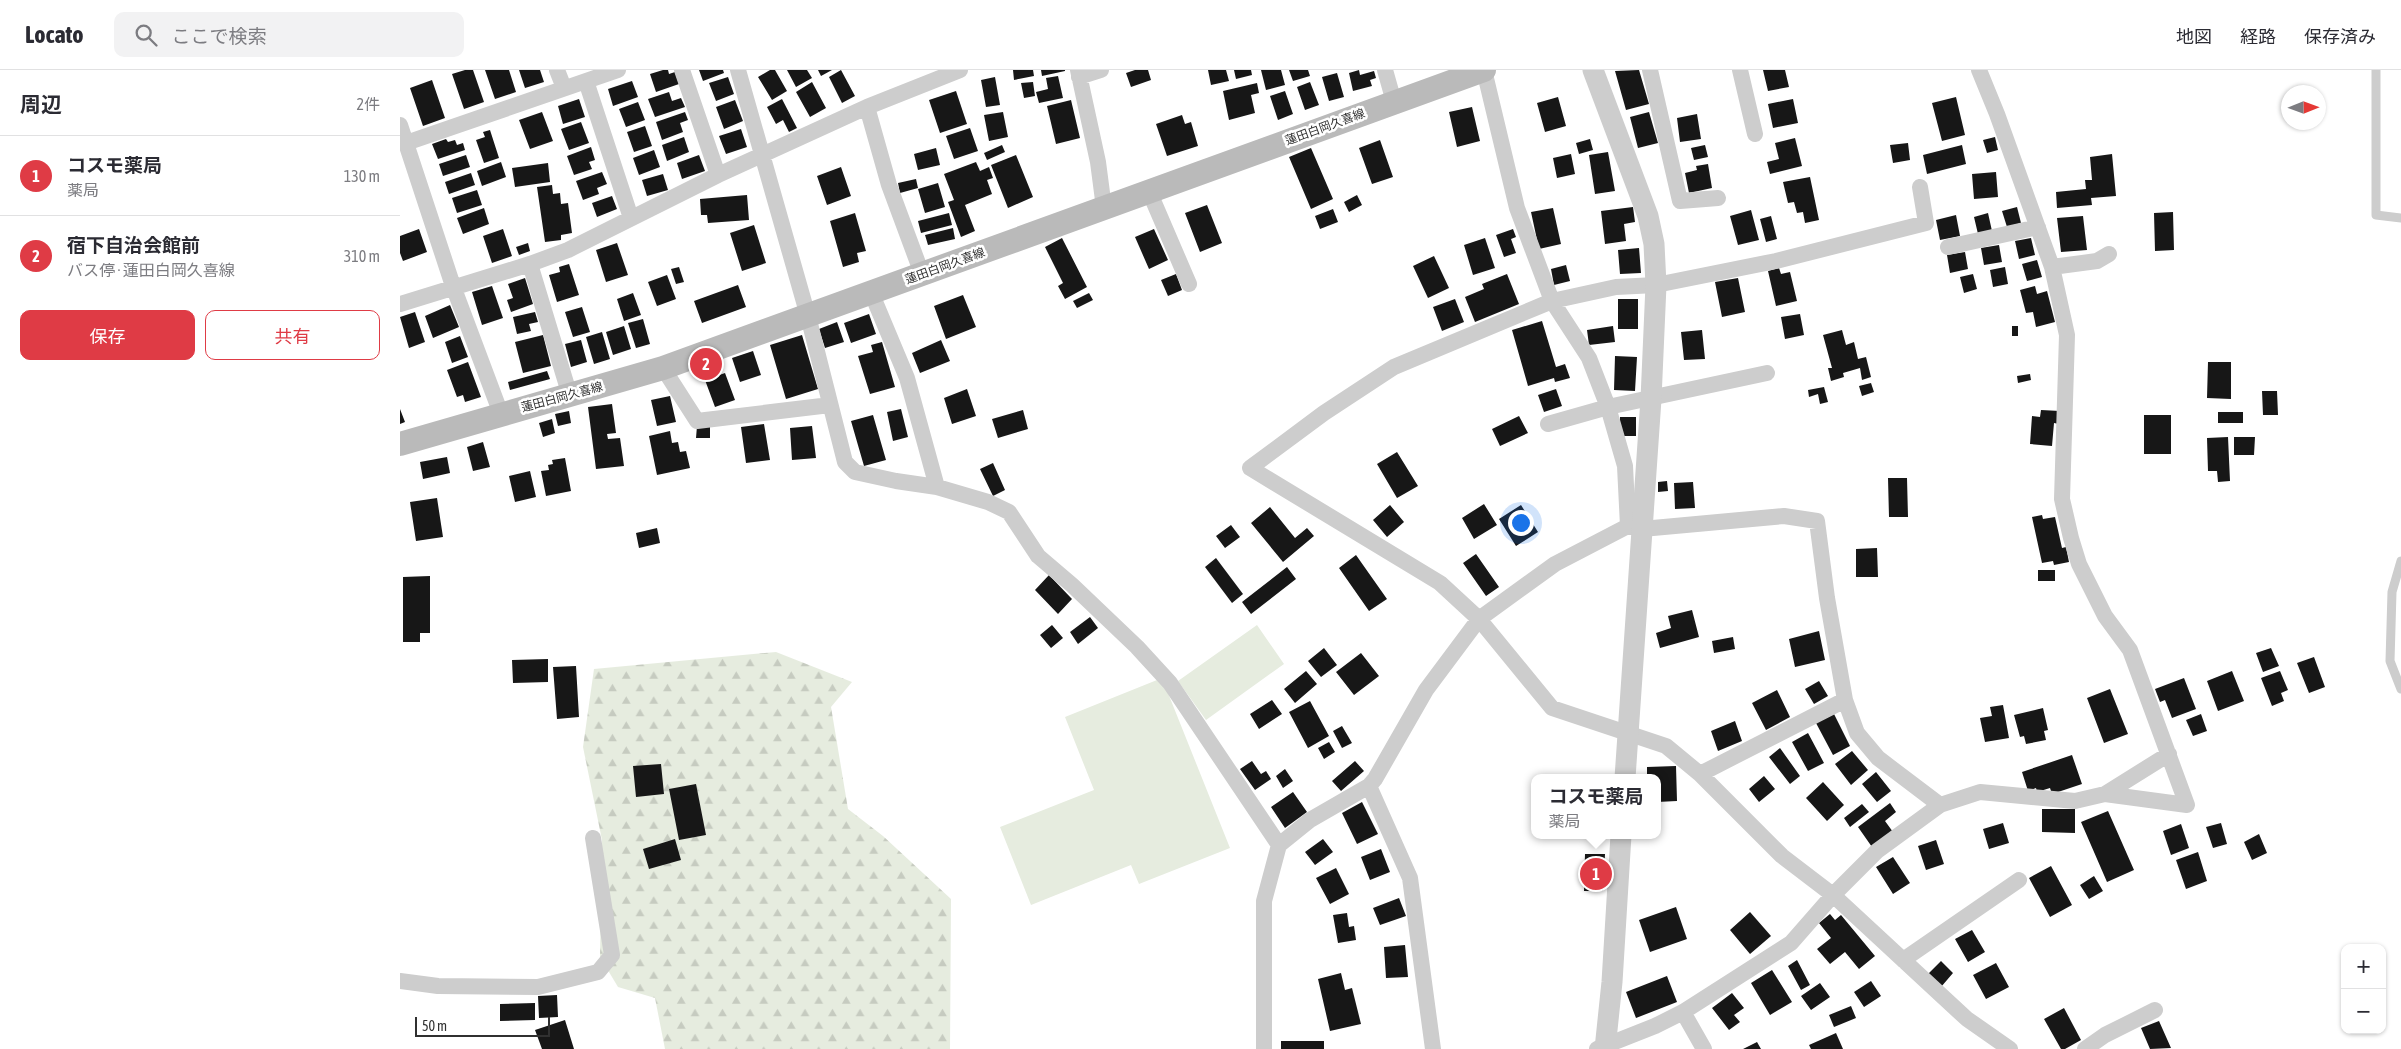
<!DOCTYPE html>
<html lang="ja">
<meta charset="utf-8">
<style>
body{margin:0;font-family:"Asap Condensed","Noto Sans JP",sans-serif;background:#f2f2f3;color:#2b2b33}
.controls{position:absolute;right:15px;bottom:15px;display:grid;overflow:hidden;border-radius:10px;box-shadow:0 1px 4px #0004}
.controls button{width:45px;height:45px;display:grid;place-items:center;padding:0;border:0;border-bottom:1px solid #e1e1e2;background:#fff;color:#2b2b33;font:25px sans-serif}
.compass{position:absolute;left:1881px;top:15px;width:45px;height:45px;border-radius:50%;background:#fff;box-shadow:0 1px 4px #0004;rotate:89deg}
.scale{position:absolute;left:15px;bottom:12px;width:135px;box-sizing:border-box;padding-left:5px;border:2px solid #303030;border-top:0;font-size:14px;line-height:18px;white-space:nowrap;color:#303030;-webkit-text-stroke:4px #fff;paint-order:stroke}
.you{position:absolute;left:1120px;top:452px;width:18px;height:18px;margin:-12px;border:4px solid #fff;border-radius:50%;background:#1a73e8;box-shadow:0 0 0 8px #1a73e833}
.badge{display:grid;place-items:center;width:32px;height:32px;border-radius:50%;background:#df3b45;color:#fff;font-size:16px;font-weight:700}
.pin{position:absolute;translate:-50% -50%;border:2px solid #fff;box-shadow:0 1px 5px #0006}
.popup{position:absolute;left:1131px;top:704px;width:130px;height:65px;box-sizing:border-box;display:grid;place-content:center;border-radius:10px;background:#fff;filter:drop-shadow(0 1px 4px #0005);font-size:16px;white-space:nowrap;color:#7c7c81}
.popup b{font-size:19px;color:#2b2b33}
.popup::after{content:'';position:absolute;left:50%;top:100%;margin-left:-10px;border:10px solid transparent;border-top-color:#fff}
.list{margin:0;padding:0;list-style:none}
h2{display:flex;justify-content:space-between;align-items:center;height:65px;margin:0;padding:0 20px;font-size:21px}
h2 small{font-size:16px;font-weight:400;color:#7c7c81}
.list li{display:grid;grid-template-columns:32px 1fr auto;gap:15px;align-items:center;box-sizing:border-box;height:80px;padding:0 20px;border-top:1px solid #e1e1e2}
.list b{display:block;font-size:19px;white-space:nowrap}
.list p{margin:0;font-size:16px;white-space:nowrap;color:#7c7c81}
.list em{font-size:16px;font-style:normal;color:#7c7c81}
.actions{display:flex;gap:10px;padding:15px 20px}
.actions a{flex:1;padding:11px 0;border:1px solid #df3b45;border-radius:10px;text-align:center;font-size:18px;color:#df3b45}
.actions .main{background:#df3b45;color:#fff}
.icon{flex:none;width:28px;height:28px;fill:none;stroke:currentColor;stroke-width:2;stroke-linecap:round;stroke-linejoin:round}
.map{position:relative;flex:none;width:2001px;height:979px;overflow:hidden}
header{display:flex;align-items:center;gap:30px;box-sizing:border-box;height:70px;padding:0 25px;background:#fff;border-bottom:1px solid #e1e1e2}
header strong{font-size:24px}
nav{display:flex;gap:28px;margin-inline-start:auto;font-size:18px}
.search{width:350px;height:45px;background:#f2f2f3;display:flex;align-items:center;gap:12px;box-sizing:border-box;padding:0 18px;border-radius:10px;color:#7c7c81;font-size:19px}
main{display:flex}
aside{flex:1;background:#fff}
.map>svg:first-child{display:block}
.forest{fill:url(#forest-firs)}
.park{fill:#e6ecdf}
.building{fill:#171717}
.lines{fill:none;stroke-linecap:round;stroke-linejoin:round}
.service{stroke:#cdcdcd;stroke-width:9}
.minor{stroke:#cdcdcd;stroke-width:16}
.tertiary{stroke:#cdcdcd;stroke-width:21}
.secondary{stroke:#bababa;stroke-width:24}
.labels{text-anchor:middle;stroke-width:5;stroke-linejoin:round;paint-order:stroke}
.street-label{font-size:12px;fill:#303030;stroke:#fff}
</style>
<header>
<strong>Locato</strong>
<div class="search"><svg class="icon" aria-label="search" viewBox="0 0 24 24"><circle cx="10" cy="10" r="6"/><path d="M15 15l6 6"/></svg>ここで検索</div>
<nav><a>地図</a><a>経路</a><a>保存済み</a></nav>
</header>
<main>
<aside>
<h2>周辺<small>2件</small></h2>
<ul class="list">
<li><span class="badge">1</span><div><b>コスモ薬局</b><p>薬局</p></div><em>130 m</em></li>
<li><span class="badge">2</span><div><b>宿下自治会館前</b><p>バス停 · 蓮田白岡久喜線</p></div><em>310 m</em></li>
</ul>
<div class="actions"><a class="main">保存</a><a>共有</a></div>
</aside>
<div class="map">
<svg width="2001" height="979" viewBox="0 0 2001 979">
<defs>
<pattern id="forest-firs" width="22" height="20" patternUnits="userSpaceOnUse" patternTransform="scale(1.25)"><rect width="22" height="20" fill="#e6ecdf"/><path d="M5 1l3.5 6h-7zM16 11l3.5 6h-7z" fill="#c6cbc0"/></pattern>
</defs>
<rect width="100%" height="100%" fill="#fff"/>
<path class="forest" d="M376,582L452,612L431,637L448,739L483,766L551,829L550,979H265L255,928L218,917L200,887L202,770L183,677L194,599Z"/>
<path class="park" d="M857,555L884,594L806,650L778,611Z
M762,608L830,778L739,814L731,795L631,835L600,757L694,720L665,647Z"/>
<path class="building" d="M65,0H73L84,32L64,39L52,4Z
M85,0H109L116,22L95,29Z
M119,0H140L144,12L125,18Z
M263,0H268L269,4L275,2L279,14L256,22L250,4Z
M299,0H323L324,3L303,11Z
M370,0H375L387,21L372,30L358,7Z
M387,0H407L412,8L396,17Z
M418,0H432L421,6Z
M441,0L455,26L442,33L429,7Z
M613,0H633L634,6L614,10Z
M641,0H665V1L642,6Z
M735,0H748L751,10L731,17L726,3Z
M808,0H826L829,11L811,15Z
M834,0H851L852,5L836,9Z
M861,0H881L885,15L866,20Z
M889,0H908L910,6L893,11Z
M959,0L960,5L974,1L976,8L970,10L972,16L953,21L949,3Z
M1239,0L1249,34L1226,40L1215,1Z
M1363,0H1385L1389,17L1368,21Z
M937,3L944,27L929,31L922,7Z
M658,6L663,28L639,33L636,22L648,19L646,8Z
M328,7L334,24L316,31L309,13Z
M595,7L600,35L586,37L581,10Z
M32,10L45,48L23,56L10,18Z
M232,11L238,27L213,36L208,19Z
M412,12L426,38L410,47L396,22Z
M633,12L635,26L624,28L621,13Z
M910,12L919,35L905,40L897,17Z
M857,13L859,23L851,25L855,43L829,50L823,21Z
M556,21L567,54L540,63L529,30Z
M885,21L893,44L878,50L870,26Z
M269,22L272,31L281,28L285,37L255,47L248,29Z
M1158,27L1166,56L1145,62L1137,33Z
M1556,27L1565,65L1542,71L1532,33Z
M179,29L185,47L163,54L158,36Z
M382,29L397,58L389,62L383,50L376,54L367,37Z
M1393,29L1398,53L1373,58L1368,34Z
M335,30L343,51L324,59L316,37Z
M671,30L680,68L656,74L647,36Z
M238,32L245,50L226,57L219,39Z
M1072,37L1080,71L1057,77L1049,42Z
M142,42L153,71L130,79L119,50Z
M285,42L288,50L280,53L283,62L262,70L256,52Z
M603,42L608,67L589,71L584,45Z
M1249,42L1258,73L1238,78L1230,47Z
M1297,44L1301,69L1280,72L1277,48Z
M782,45L785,54L791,52L798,76L767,86L756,54Z
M181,52L189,73L169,80L161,59Z
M245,56L252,76L234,82L227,62Z
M570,58L578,81L554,89L546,66Z
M341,59L347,77L326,84L319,66Z
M90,60L99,88L84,93L76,70L85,67L83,62Z
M284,67L289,82L267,91L262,75Z
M1595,67L1598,80L1587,83L1583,70Z
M1395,68L1402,96L1370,104L1367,92L1379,89L1375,73Z
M46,69L48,72L55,70L57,75L63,73L65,80L38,89L32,74Z
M1190,69L1193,80L1179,84L1176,73Z
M980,70L993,107L972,114L959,78Z
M1508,73L1510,90L1493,93L1490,75Z
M602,75L605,82L587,90L584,83Z
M1305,75L1308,87L1294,90L1291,78Z
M1562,75L1566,94L1527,104L1523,85Z
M191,77L195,90L189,92L192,99L174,105L167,86Z
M536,78L540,95L518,100L514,84Z
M911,78L933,129L911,139L889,87Z
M254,80L260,97L239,105L233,88Z
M1208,82L1215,121L1195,124L1189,85Z
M1171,84L1175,104L1157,108L1153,88Z
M1712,84L1716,126L1691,128L1692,135L1657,138L1656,122L1686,119L1685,110H1692L1690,87Z
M66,85L70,97L43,106L39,94Z
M299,85L305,101L282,109L277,93Z
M616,85L633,127L608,138L591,95Z
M101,92L106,107L82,116L77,101Z
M576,92L580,101L589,97L593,108L587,110L592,124L565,135L575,161L561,167L548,132L554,130L544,104Z
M148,93L150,112L115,117L112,98Z
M1308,94L1312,118L1289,123L1285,103L1297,100L1296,96Z
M441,97L451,126L427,135L417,106Z
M202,102L207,114L197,118L199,124L183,130L176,111Z
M1596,102L1598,127L1574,129L1572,104Z
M71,103L75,115L49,124L45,112Z
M263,104L268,120L247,126L242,110Z
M1410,107L1419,150L1405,153L1403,142L1397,143L1394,132L1388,133L1383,112Z
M516,109L518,118L500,123L498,113Z
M538,113L545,137L525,143L518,119Z
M152,115L153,124L160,123L161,134L168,133L172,163L161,165V170L145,172L137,117Z
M77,120L82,135L57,143L52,128Z
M347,125L349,150L308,153L307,145H301L300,129Z
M957,125L962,135L949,142L944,132Z
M212,126L217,139L197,147L192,133Z
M807,135L822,173L800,182L785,143Z
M1233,137L1235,152L1224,154L1226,171L1205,174L1201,141Z
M1617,137L1621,153L1607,157L1602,141Z
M84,138L89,154L63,164L57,148Z
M1153,138L1161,174L1139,179L1131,142Z
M933,139L938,152L920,159L915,146Z
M1351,140L1359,170L1338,175L1330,146Z
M1773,142L1774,180L1755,181L1754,143Z
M455,143L466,181L457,183L459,192L443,197L430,151Z
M549,143L552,155L521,163L518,151Z
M1588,143L1592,161L1578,164L1574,147Z
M1556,145L1560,166L1540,170L1536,150Z
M1371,146L1377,169L1366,172L1360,149Z
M1683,146L1687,180L1661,182L1657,148Z
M354,155L366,193L342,201L330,163Z
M553,158L555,169L528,175L525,165Z
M19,159L27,182L3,191L0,183V166Z
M103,159L112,186L92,193L83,166Z
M754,159L768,190L749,199L735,167Z
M1113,159L1116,167L1111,169L1116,183L1104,187L1096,165Z
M662,168L687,217L665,229L658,216L663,213L645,177Z
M1085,168L1095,198L1073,205L1064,175Z
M1631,168L1635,185L1619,189L1615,171Z
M128,173L130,181L119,185L116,177Z
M217,173L228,205L206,212L196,180Z
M1599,175L1602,192L1584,195L1581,178Z
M1239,178L1241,203L1220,204L1218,180Z
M1565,182L1568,199L1550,203L1547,185Z
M1034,186L1049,218L1028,228L1013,196Z
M1637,190L1642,207L1627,211L1622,194Z
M169,194L179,225L157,232L149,205L160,202L159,197Z
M1166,195L1170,211L1154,215L1151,199Z
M279,197L284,212L276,214L271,199Z
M1605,197L1608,214L1593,217L1590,200Z
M1379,198L1381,204L1390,202L1397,231L1376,236L1368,201Z
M776,204L782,220L768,226L761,210Z
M1107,204L1119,234L1075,252L1065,227L1084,219L1082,214Z
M1573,204L1577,219L1564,223L1560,207Z
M267,205L276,229L257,236L248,212Z
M125,208L133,234L111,242L107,230L113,228L108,214Z
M1338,208L1345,242L1322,247L1315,212Z
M338,215L346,237L302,253L294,231Z
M92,216L103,248L82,255L72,222Z
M1635,216L1637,224L1647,221L1655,252L1636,257L1633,242L1626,243L1620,220Z
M233,223L241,245L224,251L217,229Z
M689,223L693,230L677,238L673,231Z
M563,225L576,257L546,269L534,236Z
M1055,229L1064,252L1042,261L1033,237Z
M1218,229H1238V259H1218Z
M50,235L59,257L33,268L25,246Z
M182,237L190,262L173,267L165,242Z
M15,242L25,272L9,278L0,247Z
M135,242L138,252L129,254L131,261L117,264L113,247Z
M469,244L476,264L451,273L444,253Z
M1400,244L1404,265L1385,269L1381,247Z
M243,249L250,274L236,278L228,253Z
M1142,251L1156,297L1165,294L1170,308L1155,312L1154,308L1128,316L1112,260Z
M437,252L444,272L425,278L419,259Z
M224,256L231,279L213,285L206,262Z
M1213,256L1215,272L1189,275L1187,260Z
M1612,256H1618V266H1612Z
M1302,260L1305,289L1284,290L1281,262Z
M1442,260L1446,275L1454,272L1458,289L1466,287L1471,307L1462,310L1460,298L1443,303L1444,307L1431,311L1428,298H1432L1423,265Z
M202,262L210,289L194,294L186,267Z
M143,265L151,296L123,303L115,272Z
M402,265L418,319L386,329L370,275Z
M60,266L68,287L52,293L45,272Z
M181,270L187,292L171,297L165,274Z
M541,270L550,291L520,303L512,283Z
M482,272L495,317L470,324L458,286L473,282L471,275Z
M353,281L361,305L340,312L332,288Z
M1215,286L1237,287L1235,321L1214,320Z
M68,292L81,327L65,332L63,325L57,327L47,300Z
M1808,292H1831V329L1807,328Z
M147,301L150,309L110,320L108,312Z
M325,303L335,330L315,337L305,310Z
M1630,304L1631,310L1618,313L1617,306Z
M1471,313L1474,322L1462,326L1459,316Z
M1424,317L1428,332L1420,334L1418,324L1409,327L1408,320Z
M567,319L576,346L552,354L544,328Z
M1156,319L1162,336L1144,342L1138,325Z
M1862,321H1877L1878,345H1863Z
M270,326L276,352L257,356L251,330Z
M212,334L216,363L207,364L208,369L220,368L224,396L196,399L188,337Z
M0,339L5,352L0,354Z
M501,339L508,367L493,371L487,342Z
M623,340L628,359L598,368L592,349Z
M1641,340L1660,341L1659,354L1654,353L1652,376L1630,374L1632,346L1640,347Z
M169,341L171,353L158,356L155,344Z
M1818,342H1843V353H1818Z
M473,345L486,390L464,396L451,351Z
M1744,345H1771V384H1744Z
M1119,346L1128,363L1100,376L1092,359Z
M1220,347H1236V366H1220Z
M152,349L155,363L143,367L139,353Z
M364,354L370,390L346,393L341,357Z
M297,356H310V368H296Z
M412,356L416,388L392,390L390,358Z
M270,361L272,373L278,372L280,382L286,381L290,398L257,405L249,366Z
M1828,367L1830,411L1818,412L1817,401H1808L1807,368Z
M1834,367H1855L1854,385H1834Z
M83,372L90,397L73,401L67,377Z
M997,382L1018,416L997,428L977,394Z
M47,387L50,403L23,409L20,392Z
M165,388L171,421L146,426L141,401L149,400L148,395L153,394L152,390Z
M593,393L605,420L593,426L580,399Z
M130,401L136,427L115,432L109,406Z
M1488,408H1507L1508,447H1489Z
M1267,411L1268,421L1258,422V412Z
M1293,412L1295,438L1275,439L1274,413Z
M37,428L43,467L16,471L10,432Z
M1084,434L1097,455L1074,469L1062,448Z
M990,435L1004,452L987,467L973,450Z
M1121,435L1138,462L1116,476L1099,449Z
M870,437L895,468L907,458L914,466L883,492L851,453Z
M1642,445L1643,449L1655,447L1662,478L1666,477L1669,492L1654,495L1653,491L1642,493L1632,447Z
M831,455L840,467L825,478L816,466Z
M257,458L260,473L239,478L236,463Z
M1477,478L1478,507H1456V479Z
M1076,484L1099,517L1086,526L1063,493Z
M956,485L987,529L969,541L939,498Z
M816,488L843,524L832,533L805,497Z
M887,497L896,509L851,544L842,532Z
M1638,500H1655V511H1638Z
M649,505L672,529L658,544L635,520Z
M30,506V563H20V572H3V507Z
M1292,540L1299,567L1260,578L1256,563L1271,558L1268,546Z
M690,547L698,558L678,574L670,562Z
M652,555L663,568L651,578L640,565Z
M1419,561L1425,590L1395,597L1389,569Z
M1333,567L1335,579L1314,583L1312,571Z
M924,578L937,595L921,607L908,591Z
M1871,578L1879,596L1863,602L1856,583Z
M961,583L979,606L954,625L936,602Z
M1914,587L1925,617L1909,623L1897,593Z
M148,589V612L113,613L112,590Z
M176,596L179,647L157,649L153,597Z
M906,601L917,614L895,633L884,619Z
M1832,601L1844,631L1818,641L1807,611Z
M1880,601L1888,620L1881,623L1884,631L1872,636L1861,608Z
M1784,608L1796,639L1772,648L1765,630L1760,632L1755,619Z
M1419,611L1428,626L1414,634L1405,619Z
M1710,619L1728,664L1704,673L1687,628Z
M1377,620L1390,647L1366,660L1352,633Z
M872,630L882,644L859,659L850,644Z
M910,631L929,666L908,678L889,642Z
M1603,635L1609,668L1585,672L1580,648L1592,646L1590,637Z
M1643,638L1648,660L1644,661L1646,670L1626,674L1624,666L1620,667L1614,645Z
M1434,644L1450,676L1433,685L1416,653Z
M1801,644L1807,661L1793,666L1786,650Z
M1335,651L1342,671L1318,681L1311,661Z
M942,656L952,673L942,678L933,661Z
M1408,663L1424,693L1408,701L1392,672Z
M929,672L935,682L924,689L918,678Z
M1380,678L1400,706L1390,714L1369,687Z
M1452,681L1468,700L1451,715L1435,694Z
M1672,685L1682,714L1652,724L1650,718L1637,722L1636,718L1628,721L1622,702Z
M852,691L861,704L866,701L871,709L855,720L840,699Z
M955,691L964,701L941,721L932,711Z
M261,694L264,724L236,727L233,696Z
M1276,696L1277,731L1257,732V708H1247V697Z
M885,699L893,711L883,718L876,706Z
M1476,702L1491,721L1477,732L1462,714Z
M1364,706L1375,719L1359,732L1349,719Z
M1423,712L1444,735L1427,751L1406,728Z
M296,714L306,765L279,770L269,719Z
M893,722L907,742L885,758L871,737Z
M962,732L978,764L957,774L942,743Z
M1490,733L1496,742L1485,751L1493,762L1472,777L1458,757Z
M1462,734L1469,742L1450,757L1444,748Z
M1642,739H1675V763L1642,762Z
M1708,741L1734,800L1707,812L1681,752Z
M1603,753L1609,773L1589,779L1583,759Z
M1821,753L1827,774L1813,778L1806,757Z
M1781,754L1789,778L1771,785L1763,761Z
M1859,764L1867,783L1852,790L1844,772Z
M275,769L281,790L249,799L243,779Z
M923,769L933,782L915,795L905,782Z
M1536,770L1544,794L1526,800L1518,776Z
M981,779L990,802L970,810L961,787Z
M1798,782L1807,811L1786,819L1776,790Z
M1185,784H1205L1203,821H1184Z
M1493,787L1510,813L1493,824L1476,797Z
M1651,796L1672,835L1650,847L1629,808Z
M936,798L949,824L930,834L916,808Z
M1694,806L1703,821L1689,829L1680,815Z
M999,828L1006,846L980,855L973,838Z
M1276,837L1287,869L1250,882L1239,850Z
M1350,842L1371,866L1350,884L1330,860Z
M947,843L949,857L954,856L956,870L938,873L933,845Z
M1430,844L1435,850L1441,845L1475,886L1459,899L1445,882L1430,894L1417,879L1431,868L1419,853Z
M1572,860L1585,882L1568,892L1555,869Z
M1005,875L1008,907L986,908L984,877Z
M1397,890L1410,915L1401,920L1388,896Z
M1541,891L1553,903L1541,917L1528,904Z
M1596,893L1609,917L1586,929L1573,905Z
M1372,900L1392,932L1370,945L1351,913Z
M941,903L945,920L952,918L961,954L930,961L918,909Z
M1267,906L1277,932L1236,948L1226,922Z
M1471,911L1481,926L1464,937L1454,922Z
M1420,913L1430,927L1411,940L1401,926Z
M1332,923L1344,938L1334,945L1340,952L1329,960L1312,938Z
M157,925L158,947L139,948L138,926Z
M135,933V950L100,951V934Z
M1451,936L1456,948L1434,957L1429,945Z
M1664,938L1681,970L1665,979H1661L1644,949Z
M165,950L174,979H142L135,960Z
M1759,951L1771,978L1750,979L1741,958Z
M1436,963L1443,979H1411L1409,975Z
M881,971H924V979H881Z
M1357,972L1361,979H1343Z"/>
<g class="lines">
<path class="service" d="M1976,0V145L2001,148
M2001,491L1992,522L1990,591L2001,619"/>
<path class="minor" d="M157,0L164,18
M282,0L318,105
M338,0L408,246L445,392L455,402L496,411L537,417L588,432L609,442L638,486L672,515L737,577L770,613L879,775
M678,0L698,92L704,138
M985,0L994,32
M1084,0L1117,138L1152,231L1189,288L1208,337L1225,396L1228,456
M1250,0L1280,131L1318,128
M1340,0L1355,64
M679,7L701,0
M186,11L231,148
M467,37L489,115L522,204
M0,55L53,216L101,344
M6,73L218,0
M1520,117L1526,153L1376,191L1256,215L1216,217L1152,231L994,297L924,343L850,398L1040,513L1079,549L1152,638L1266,676L1300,704L1382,786L1433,825L1567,949L1610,979
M749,121L789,214
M1548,177L1638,157
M130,194L170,326
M1652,197L1697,191L1709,184
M471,222L507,308L537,417
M0,234L130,194L168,180L318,105L467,37L560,0
M263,298L297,351L430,335
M1148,354L1208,337L1367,303
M1300,704L1445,630
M969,716L1010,808L1033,979
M1705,724L1769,684
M1503,890L1619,810
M0,911L38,916L138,917L198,902L212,885L193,768
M1283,942L1304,979
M864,979V831L879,775L910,750L969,716L975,709L1026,620L1079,549L1155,494L1228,456L1242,459L1384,446L1417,451L1427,528L1445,630L1457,663L1478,688L1540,735
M1197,979L1255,956L1283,942L1391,873L1433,825L1477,781L1540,735L1580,722L1675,731L1705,724L1787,735L1730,580L1705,546L1679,494L1671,468L1662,429L1667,265L1652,197L1597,44L1579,0
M1685,979L1705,965L1755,940"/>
<path class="tertiary" d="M1193,0L1248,146L1254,174L1256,215L1251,329L1225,708
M1205,979L1212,912L1221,765"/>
<path class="secondary" d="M0,374L263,298L1084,0"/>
</g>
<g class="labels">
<g class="street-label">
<text transform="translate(925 57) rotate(-20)" y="4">蓮田白岡久喜線</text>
<text transform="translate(545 196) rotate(-20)" y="4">蓮田白岡久喜線</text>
<text transform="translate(162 327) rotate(-15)" y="4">蓮田白岡久喜線</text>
</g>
</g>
</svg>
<div class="controls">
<button>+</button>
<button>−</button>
</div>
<svg class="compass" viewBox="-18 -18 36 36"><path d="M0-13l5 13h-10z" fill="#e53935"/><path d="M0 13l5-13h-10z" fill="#7c7c81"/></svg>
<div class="scale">50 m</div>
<div class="you"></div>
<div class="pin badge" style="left:1196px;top:804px">1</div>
<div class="popup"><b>コスモ薬局</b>薬局</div>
<div class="pin badge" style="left:306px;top:294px">2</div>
</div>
</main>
